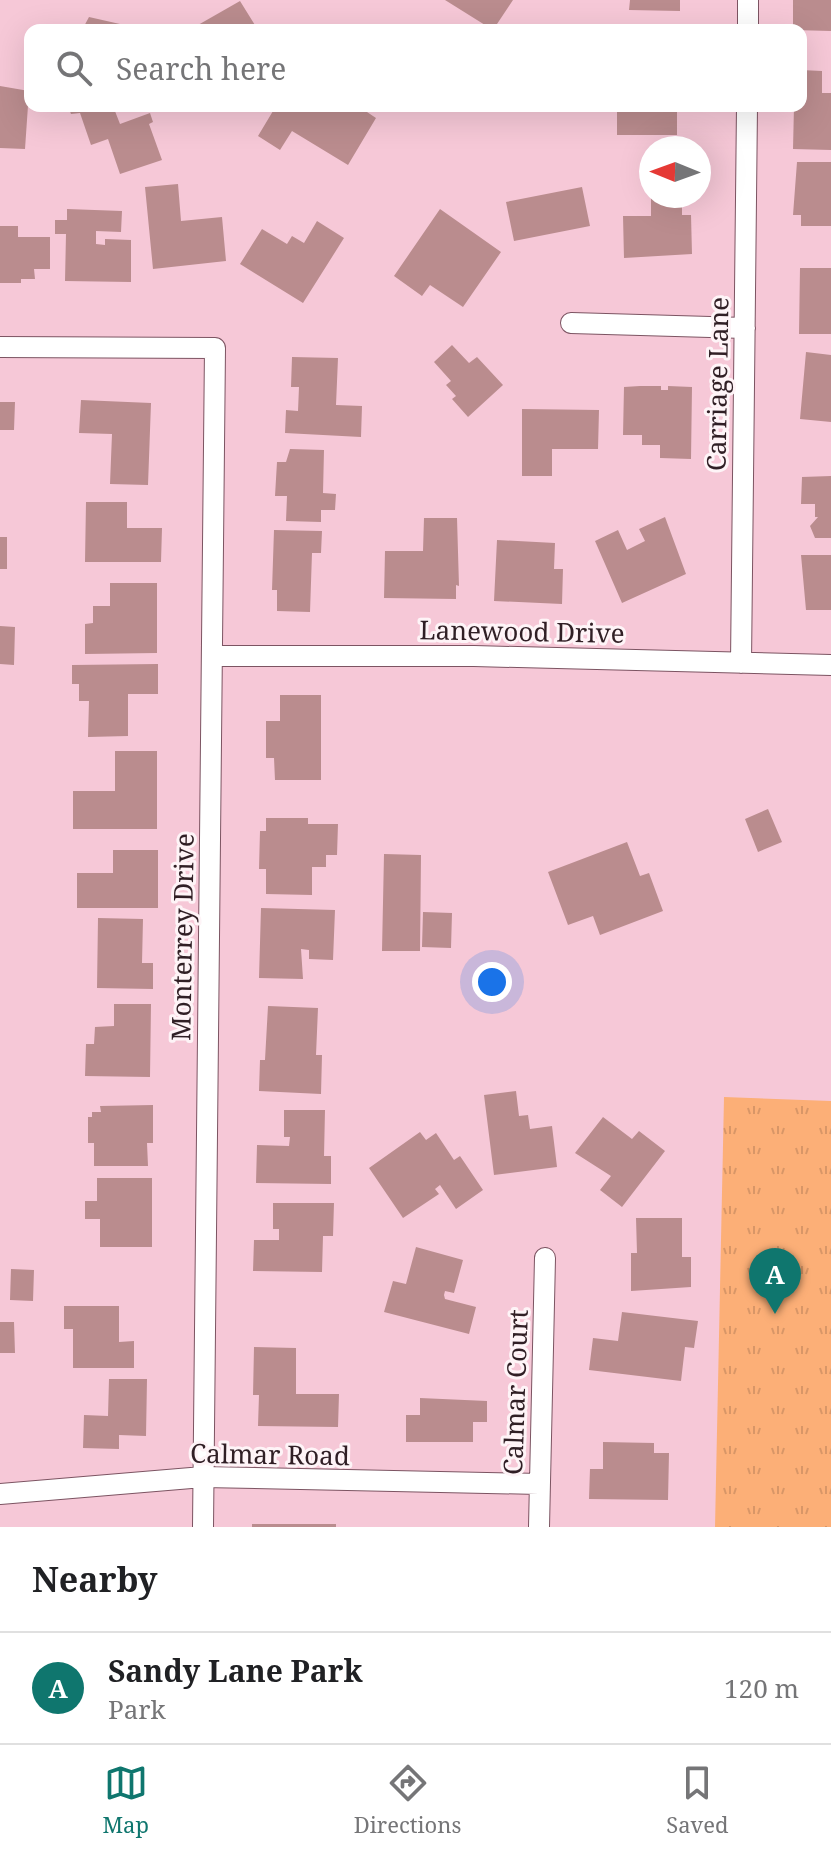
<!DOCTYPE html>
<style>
body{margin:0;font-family:"Noto Serif",serif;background:#f6f6f6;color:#202124}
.compass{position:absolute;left:639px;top:136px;width:72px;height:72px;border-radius:50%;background:#fff;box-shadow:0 8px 32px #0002;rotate:271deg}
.you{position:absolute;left:492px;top:982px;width:28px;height:28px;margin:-20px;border:6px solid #fff;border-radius:50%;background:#1a73e8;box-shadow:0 0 0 12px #1a73e833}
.badge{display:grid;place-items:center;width:52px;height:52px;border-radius:50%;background:#0f766e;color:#fff;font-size:26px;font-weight:700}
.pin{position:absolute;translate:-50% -66px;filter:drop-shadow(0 2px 4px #0008)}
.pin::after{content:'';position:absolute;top:42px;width:28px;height:24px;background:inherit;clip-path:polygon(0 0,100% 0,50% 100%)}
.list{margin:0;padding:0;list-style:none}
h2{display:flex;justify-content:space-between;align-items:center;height:104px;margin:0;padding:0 32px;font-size:34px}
h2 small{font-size:26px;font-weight:400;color:#757577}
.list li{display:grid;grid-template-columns:52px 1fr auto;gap:24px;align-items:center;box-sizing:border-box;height:112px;padding:0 32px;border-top:2px solid #e0e0e0}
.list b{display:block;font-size:30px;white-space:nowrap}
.list p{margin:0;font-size:26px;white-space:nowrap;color:#757577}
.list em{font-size:26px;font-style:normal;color:#757577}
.icon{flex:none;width:44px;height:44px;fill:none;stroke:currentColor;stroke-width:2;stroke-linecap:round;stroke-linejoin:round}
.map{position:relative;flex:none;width:831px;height:1527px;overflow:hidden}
.search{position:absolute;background:#fff;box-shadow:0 8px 32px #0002;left:24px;right:24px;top:24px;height:88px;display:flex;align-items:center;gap:20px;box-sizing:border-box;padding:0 28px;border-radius:16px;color:#757577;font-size:30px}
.sheet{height:216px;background:#fff}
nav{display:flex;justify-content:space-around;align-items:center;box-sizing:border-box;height:112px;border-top:2px solid #e0e0e0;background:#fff;font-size:22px;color:#757577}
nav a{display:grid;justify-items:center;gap:4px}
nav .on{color:#0f766e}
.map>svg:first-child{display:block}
.grass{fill:url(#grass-tufts)}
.building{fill:#ba8c8e}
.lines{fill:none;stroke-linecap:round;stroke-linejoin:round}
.minor-casing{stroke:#7c5462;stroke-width:22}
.minor{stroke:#fff;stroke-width:20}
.labels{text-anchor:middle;stroke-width:6;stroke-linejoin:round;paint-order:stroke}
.street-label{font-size:26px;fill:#301f25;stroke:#fef4f7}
</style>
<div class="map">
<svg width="831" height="1527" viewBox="0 0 831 1527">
<defs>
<pattern id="grass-tufts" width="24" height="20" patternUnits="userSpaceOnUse" patternTransform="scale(2)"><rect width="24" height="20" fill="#fcaf77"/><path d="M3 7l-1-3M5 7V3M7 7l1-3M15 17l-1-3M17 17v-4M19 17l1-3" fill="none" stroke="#d89667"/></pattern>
</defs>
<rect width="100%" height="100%" fill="#f6c8d7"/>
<path class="grass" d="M724,1097L831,1101V1527H715Z"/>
<path class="building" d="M445,0H513L493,30Z
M630,0H680V11L629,10Z
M793,0H831V31L793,30Z
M240,1L258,30H201L198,25Z
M89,17L142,29L141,30H82Z
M801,70L822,71V93H831V150L793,149L794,106H801Z
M0,86L29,91L25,149L0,148Z
M68,106H113L120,124L150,113L153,122L149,124L162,160L120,174L108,139L91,145L80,113L71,114Z
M276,106H358L376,118L348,165L292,131L280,150L258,136Z
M617,106H683V112H677V135H617Z
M797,162H831V226H801V215H793Z
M178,184L181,221L222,217L226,261L153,269L145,187Z
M582,187L590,226L514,241L506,202Z
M651,196H682V215H691L692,254L624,258L623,216H651Z
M67,209L122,211L121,232L96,231V244L105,245V239L131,240V282L65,281L66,234H55V220H67Z
M440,209L501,252L463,307L430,285L422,296L394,276Z
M317,221L344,238L303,303L240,264L262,229L287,244L292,236L304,243Z
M0,226H18V237H50V269H34L35,279H21V283H0Z
M800,268H831V334H799Z
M452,345L469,363L477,357L503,385L468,417L452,399L456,396L446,385L451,381L434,362Z
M806,352L831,355V422L800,419Z
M292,357L338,358L336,405L362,406L361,437L285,433L286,410L298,411L299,387H291Z
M640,386H661V390H668V386L692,387L691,459L660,458V445H642V435H623L624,387Z
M81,400L151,403L148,485L110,484L112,434L79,433Z
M0,402H15L14,430H0Z
M522,409L599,410L598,449H552V476H522Z
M290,449L324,450L323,493L336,494L335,510H321V522L286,521L287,496H275L277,462H286Z
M831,476V538H815L810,526L818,517H815V504H801L802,477Z
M86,502H127V528H162L161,562H85Z
M665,517L686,574L622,603L595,541L618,530L627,550L645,541L639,529Z
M424,518H457L459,586L456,585V599L384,598L385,551H423Z
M274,530L322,531L321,553H312L310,612L277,611V590H272Z
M0,537H7V569H0Z
M497,540L555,543L554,569H563L562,604L494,601Z
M801,555H831V610H806Z
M110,583H157V653L85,654V624L93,623V606H110Z
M0,626L15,627L14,665L0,664Z
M158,664V694H128V736L88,737L89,701H79V684H72V665Z
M280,695H321V780H275L274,758H266V721H280Z
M115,751H157V829H73V791H115Z
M768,809L782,842L758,852L745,819Z
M266,818H308V824H338L337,855H326V867H312V895L266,894V869H259L260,831H266Z
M627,842L640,876L649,873L663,911L600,935L593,916L568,925L548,872Z
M113,850H158V908H77V873H113Z
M384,854L421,855L420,951H382Z
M261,908L335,910L333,960L309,959V950L301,949L303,979L259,978Z
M423,912L452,913L451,948L422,947Z
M98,918L143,919L142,963H153V989L97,988Z
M114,1004H151L150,1077L85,1076L86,1044H94L95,1027L114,1026Z
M268,1006L318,1008L316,1055H322L321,1094L259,1091L260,1060H265Z
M516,1091L519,1116L528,1115L530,1129L552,1126L557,1167L494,1175L484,1095Z
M153,1105V1143H147L148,1166H94V1143H88V1117H92V1112H101L100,1106Z
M284,1110H325L324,1156H331V1184L256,1183L257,1145L289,1146L290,1137H284Z
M603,1117L632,1139L639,1131L665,1151L622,1207L600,1190L611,1176L575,1153Z
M420,1132L426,1140L436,1133L454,1160L460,1156L483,1190L456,1209L440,1185L435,1189L439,1194L403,1218L369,1168Z
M97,1178H152V1247H100V1219H85V1201H97Z
M273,1203H334L333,1236H323L322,1272L253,1271L254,1240H279V1229H273Z
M636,1218H682V1257H691V1287L631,1291V1253H637Z
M416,1247L463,1260L454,1293L445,1291L444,1295L445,1299L476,1307L469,1334L384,1312L393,1281L406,1284Z
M11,1269L34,1270L33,1301L10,1300Z
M64,1306H119V1342L134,1341V1368H73V1329H64Z
M622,1312L698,1321L694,1348L685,1347L681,1381L589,1370L593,1338L618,1341Z
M0,1322H14L15,1353H0Z
M254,1347L296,1348V1394H339L338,1427L258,1426L259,1395H253Z
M109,1379H147L146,1436L119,1435V1449L83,1448L84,1415L108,1416Z
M420,1398L487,1401V1422H473V1442H406V1415H420Z
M603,1442L654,1443V1453H669L668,1500L589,1499L590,1469H603Z
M252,1524H336V1527H252Z"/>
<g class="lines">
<defs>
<path id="minor" d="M748,30V0
M571,323L745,328
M0,347L215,348L203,1527
M212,656H474L831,665
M741,663L747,106
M0,1494L203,1477L539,1484
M539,1527L545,1258"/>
</defs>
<use href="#minor" class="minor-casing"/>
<use href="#minor" class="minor"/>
</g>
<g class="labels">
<g class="street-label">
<text transform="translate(718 384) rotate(-89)" y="9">Carriage Lane</text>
<text transform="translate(522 632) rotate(1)" y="9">Lanewood Drive</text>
<text transform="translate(183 937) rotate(-89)" y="9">Monterrey Drive</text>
<text transform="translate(516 1392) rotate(-88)" y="9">Calmar Court</text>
<text transform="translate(270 1455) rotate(1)" y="9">Calmar Road</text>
</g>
</g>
</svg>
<svg class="compass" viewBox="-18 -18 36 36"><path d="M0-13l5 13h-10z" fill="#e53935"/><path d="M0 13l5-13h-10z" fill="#757577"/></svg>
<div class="you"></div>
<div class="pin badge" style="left:775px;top:1314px">A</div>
<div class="search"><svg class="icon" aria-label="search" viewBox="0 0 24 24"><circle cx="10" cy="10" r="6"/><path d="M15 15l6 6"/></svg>Search here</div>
</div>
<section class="sheet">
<h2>Nearby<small></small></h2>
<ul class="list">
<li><span class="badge">A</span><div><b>Sandy Lane Park</b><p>Park</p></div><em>120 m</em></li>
</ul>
</section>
<nav>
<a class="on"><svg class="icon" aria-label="map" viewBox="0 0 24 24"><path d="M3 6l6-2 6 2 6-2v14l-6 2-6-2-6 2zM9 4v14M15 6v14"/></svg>Map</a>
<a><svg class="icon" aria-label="directions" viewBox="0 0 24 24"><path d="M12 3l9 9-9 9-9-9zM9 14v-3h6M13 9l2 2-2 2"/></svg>Directions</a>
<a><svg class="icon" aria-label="saved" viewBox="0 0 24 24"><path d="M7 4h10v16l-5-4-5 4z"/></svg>Saved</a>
</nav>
